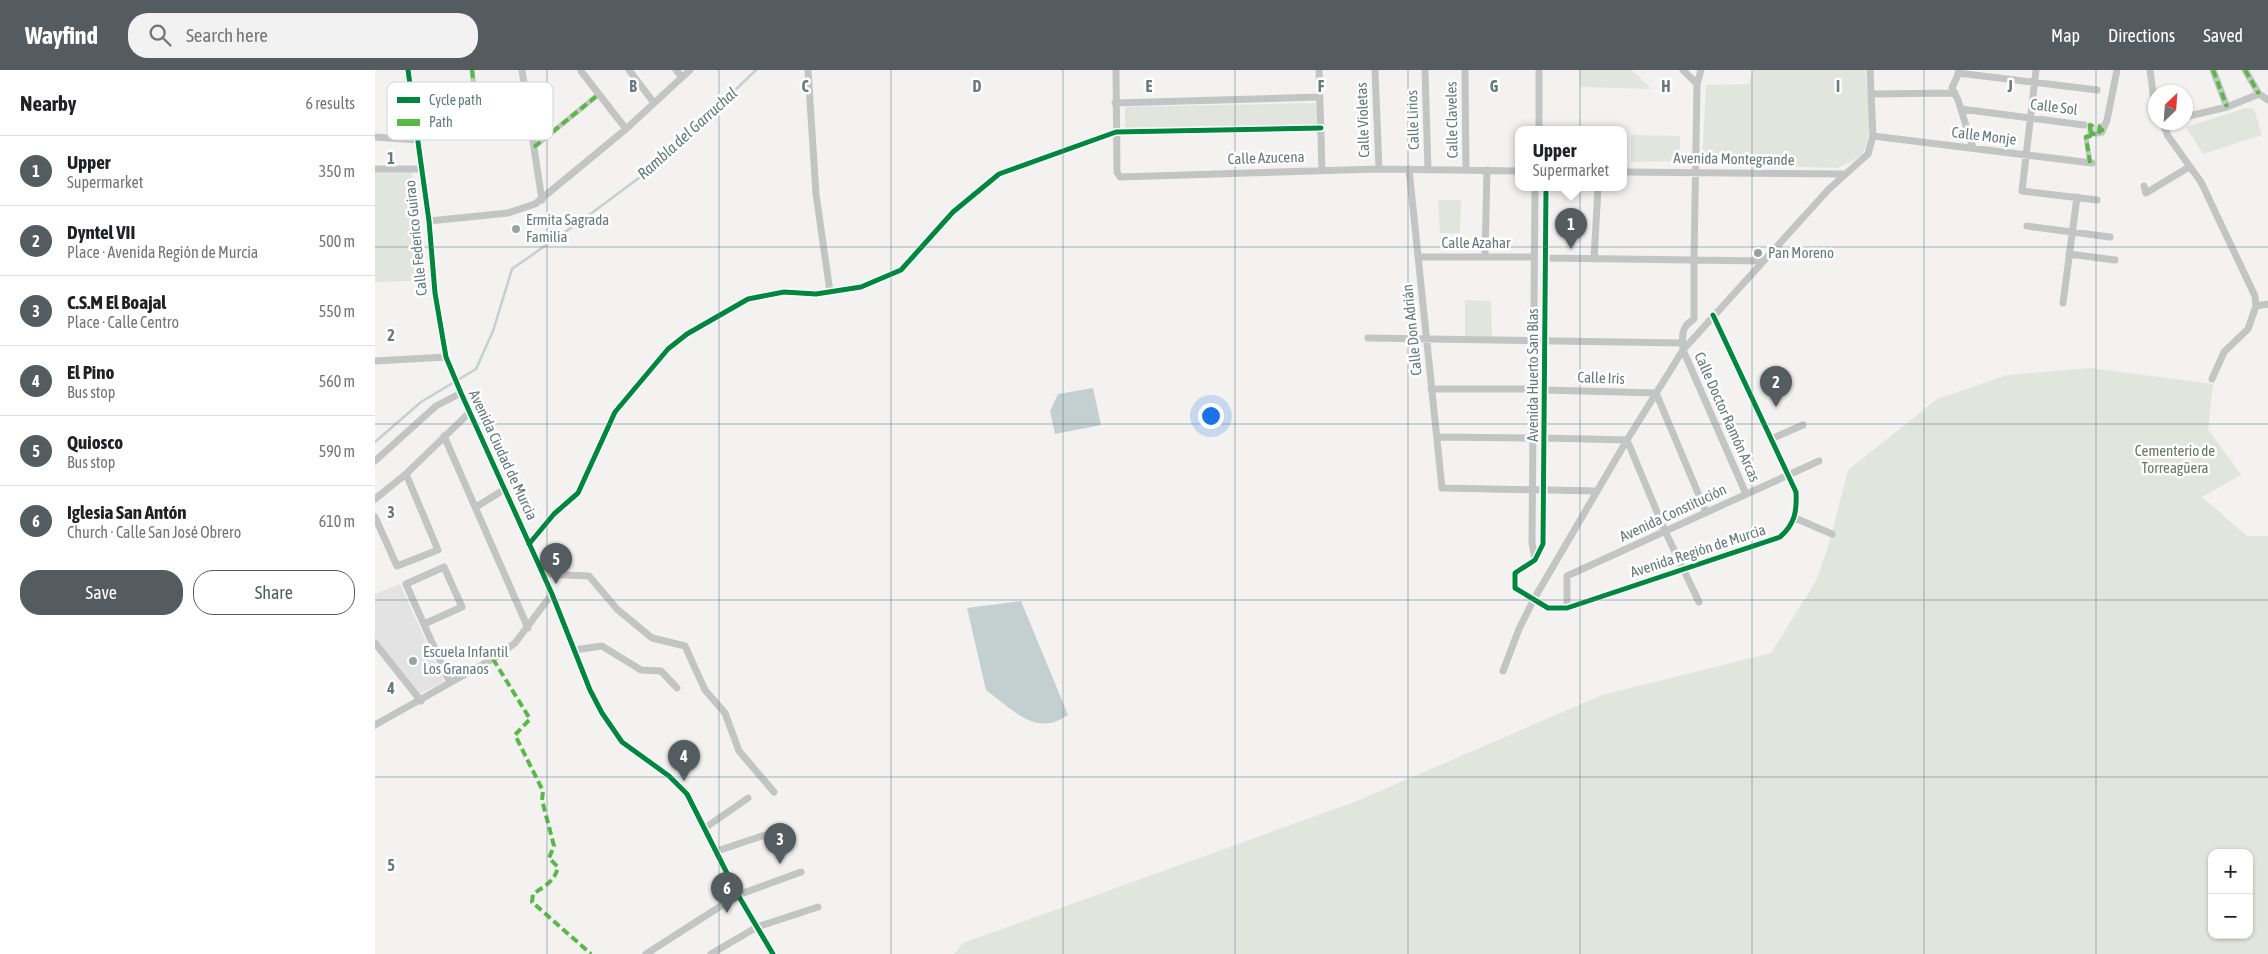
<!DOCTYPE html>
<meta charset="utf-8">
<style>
body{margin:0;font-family:"Asap Condensed",sans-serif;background:#f2f2f2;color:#202124}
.controls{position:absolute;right:15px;bottom:15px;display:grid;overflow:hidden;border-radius:10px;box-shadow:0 1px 4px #0004}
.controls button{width:45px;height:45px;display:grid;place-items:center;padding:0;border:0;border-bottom:1px solid #e0e0e0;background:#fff;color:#202124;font:25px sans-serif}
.compass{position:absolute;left:1773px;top:15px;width:45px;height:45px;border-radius:50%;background:#fff;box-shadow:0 1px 4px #0004;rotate:25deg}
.you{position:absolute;left:835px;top:345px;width:18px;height:18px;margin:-12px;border:4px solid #fff;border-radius:50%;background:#1a73e8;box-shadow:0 0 0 8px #1a73e833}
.badge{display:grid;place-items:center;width:32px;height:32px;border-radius:50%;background:#555c5f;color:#fff;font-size:16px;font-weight:700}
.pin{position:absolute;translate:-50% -41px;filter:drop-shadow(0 1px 2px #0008)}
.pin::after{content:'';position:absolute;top:26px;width:18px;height:15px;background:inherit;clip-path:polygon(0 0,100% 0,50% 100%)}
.popup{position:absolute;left:1140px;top:56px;width:112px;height:65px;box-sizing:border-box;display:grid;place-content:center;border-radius:10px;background:#fff;filter:drop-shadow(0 1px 4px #0005);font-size:16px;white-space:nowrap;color:#757577}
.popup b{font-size:19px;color:#202124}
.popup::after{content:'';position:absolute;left:50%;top:100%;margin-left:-10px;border:10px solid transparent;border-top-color:#fff}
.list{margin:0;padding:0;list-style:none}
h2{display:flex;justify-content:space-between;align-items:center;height:65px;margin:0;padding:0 20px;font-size:21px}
h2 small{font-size:16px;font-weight:400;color:#757577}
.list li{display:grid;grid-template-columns:32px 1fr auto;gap:15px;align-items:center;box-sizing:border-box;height:70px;padding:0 20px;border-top:1px solid #e0e0e0}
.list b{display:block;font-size:19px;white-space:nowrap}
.list p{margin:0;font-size:16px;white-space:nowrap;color:#757577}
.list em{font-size:16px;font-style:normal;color:#757577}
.actions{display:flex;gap:10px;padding:15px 20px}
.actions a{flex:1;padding:11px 0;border:1px solid #555c5f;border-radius:20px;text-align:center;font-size:18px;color:#555c5f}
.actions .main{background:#555c5f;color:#fff}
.icon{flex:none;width:28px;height:28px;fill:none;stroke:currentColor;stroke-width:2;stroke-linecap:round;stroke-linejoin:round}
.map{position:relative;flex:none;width:1893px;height:884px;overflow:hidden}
header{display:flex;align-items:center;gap:30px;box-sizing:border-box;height:70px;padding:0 25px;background:#555c5f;color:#fff}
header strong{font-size:24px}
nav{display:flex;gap:28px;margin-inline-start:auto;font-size:18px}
.search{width:350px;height:45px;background:#f2f2f2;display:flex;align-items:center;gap:12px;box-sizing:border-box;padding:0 18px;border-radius:20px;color:#757577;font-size:19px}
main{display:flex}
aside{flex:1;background:#fff}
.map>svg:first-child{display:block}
.built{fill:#e3e3e3}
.green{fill:#e2e4de;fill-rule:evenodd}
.water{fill:#c4d0d0}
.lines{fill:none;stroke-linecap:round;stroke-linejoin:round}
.stream{stroke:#c4d0d0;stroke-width:2.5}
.pedestrian{stroke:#c3c5c5;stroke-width:5}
.minor{stroke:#c3c5c5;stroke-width:7}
.quiet{stroke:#58b947;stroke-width:4;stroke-dasharray:8 4;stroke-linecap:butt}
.cycleway-casing{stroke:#fff;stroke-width:8}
.cycleway{stroke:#00873e;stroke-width:5}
.grid{fill:none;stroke:#647a7f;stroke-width:1;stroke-opacity:0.55}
.poi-dot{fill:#96a4a7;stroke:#fff;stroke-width:2}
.labels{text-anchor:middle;stroke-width:5;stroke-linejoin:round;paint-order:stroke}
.street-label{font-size:15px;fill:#647a7f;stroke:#fff}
.poi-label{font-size:15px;fill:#647a7f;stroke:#fff;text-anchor:start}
.park-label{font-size:15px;fill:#6b7762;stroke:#fff}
.water-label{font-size:16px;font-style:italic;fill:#5f7c7d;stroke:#fff}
.key{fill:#fff;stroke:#d0d7d9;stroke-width:1}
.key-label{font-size:14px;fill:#647a7f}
.grid-label{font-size:16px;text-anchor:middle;font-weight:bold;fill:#647a7f;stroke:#fff;stroke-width:5;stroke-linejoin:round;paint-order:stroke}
</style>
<header>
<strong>Wayfind</strong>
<div class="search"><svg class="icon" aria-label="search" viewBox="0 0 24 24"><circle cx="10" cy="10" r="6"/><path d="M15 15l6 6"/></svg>Search here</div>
<nav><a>Map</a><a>Directions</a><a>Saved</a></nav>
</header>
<main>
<aside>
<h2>Nearby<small>6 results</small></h2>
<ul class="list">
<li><span class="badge">1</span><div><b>Upper</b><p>Supermarket</p></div><em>350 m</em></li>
<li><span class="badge">2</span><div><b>Dyntel VII</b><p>Place · Avenida Región de Murcia</p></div><em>500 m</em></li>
<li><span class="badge">3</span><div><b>C.S.M El Boajal</b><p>Place · Calle Centro</p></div><em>550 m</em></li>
<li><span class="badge">4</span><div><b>El Pino</b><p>Bus stop</p></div><em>560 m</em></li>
<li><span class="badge">5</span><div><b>Quiosco</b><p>Bus stop</p></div><em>590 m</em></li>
<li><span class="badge">6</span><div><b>Iglesia San Antón</b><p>Church · Calle San José Obrero</p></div><em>610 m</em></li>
</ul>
<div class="actions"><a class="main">Save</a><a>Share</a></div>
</aside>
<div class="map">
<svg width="1893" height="884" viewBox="0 0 1893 884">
<rect width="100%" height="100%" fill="#f3f2f1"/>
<path class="built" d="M25,514L69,612L44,624L0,569V524Z"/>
<path class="green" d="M1204,0H1257L1276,19L1205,17Z
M1378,0H1490C1492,21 1501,68 1486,85C1480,91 1470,94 1462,98L1327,94L1331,15L1374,14Z
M943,33L944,56L750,60V37Z
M1871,38L1879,39L1887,65L1828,84L1811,57Z
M1256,65L1305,66V91L1256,92Z
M0,102H37L40,211L0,212Z
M1063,130H1086L1085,163H1065Z
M1090,230L1116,231L1117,267L1090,266Z
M1715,298L1838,314L1833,359L1866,405L1827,427L1872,466H1893V884H579L588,873L982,731L1227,625L1396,583L1441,511L1455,471L1473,400L1562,329L1632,305ZM1837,783H1874V865H1837Z"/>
<path class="water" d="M718,318L726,355L680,364L675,341L683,324Z
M646,531L693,645C661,668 637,639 611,620L592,538Z"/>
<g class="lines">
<path class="stream" d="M0,372L46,332L101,299L118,261L137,199L210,148L284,93L381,0"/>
<path class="pedestrian" d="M97,0L104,61L155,55
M99,29L151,22
M159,77L224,24
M1715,93L1711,67L1715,66V55L1717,56L1716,64H1724L1725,56H1727V62"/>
<path class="minor" d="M33,0L54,151L60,223L71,287L86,323L177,524L215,620L227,643L247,672L294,706L312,724L363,825L398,884
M147,0L167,130
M254,0L279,33
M301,0L307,7
M433,0L441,124L455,222
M741,0L742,102L745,107L1004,99L1144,101
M944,0L947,100
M1000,0L1004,99
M1050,0L1053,100
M1090,0L1091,100
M1164,0V60
M1308,0L1322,14
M1585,0L1577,18L1583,30L1598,78
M1661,0L1647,121L1722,130
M1775,0L1780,37
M1838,0L1852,37
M1870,0L1884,24
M206,1L251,59
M1583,3L1722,20
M1497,24L1580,23
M740,33L945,27
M1586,39L1709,55
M1810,47L1852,37L1884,24L1893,30
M1787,52L1793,66L1826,112L1880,226L1881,236L1873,259L1849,282L1837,309
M1727,62L1732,50L1742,0
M1498,66L1717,93
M0,67L42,70
M0,99H46
M1034,99L1067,418L1222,421
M1248,102L1469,104
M1769,116L1771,123L1814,97
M1171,118L1168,474L1160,490L1140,503V518L1173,538H1192L1405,467C1420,454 1422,441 1421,422L1338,245
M54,151L133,143L160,134L251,59L315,0
M1652,156L1735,167
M1694,184L1740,190
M1043,187H1159
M1110,187L1112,100
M1171,188L1319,190L1322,14L1326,0
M1219,189L1223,118
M1688,233L1702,127
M1881,236L1893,234
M993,268L1308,273
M0,291L71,287
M1056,319H1158
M1170,320L1281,323L1331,442
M69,366L153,558
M1062,367L1158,368
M1170,368L1252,370L1290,461L1324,532
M1396,369L1428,355
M0,391L61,336L86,323
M1371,424L1308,280C1307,265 1306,257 1319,249V190L1386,191
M0,429L31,404L95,342
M101,437L130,419
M0,447L22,496L63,480L31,404
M1420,448L1457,464
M154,474L179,444L203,423L240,342L293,279L312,264L373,229L409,222L441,224L486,217L526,200L578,142L624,104L741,62L946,58
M1160,489L1157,473L1160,118
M168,504L214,506L242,539L277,568L310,576L330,620L350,643L364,681L399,722
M1192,538V506L1444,391
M49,554L87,537L69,497L31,514L75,613
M0,573L46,631
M199,580L227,576L266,600L286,601L302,618
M1128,601L1144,559L1159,529L1252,370L1308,280L1453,120L1493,84L1498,66L1495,0
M0,655L121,587L140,573L177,524
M330,758L373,728
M342,781L390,765
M271,884L363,825L426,802
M336,884L382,857L443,837"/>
<path class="quiet" d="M97,0L104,61L155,55
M1838,0L1852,37
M1870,0L1884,24
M99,29L151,22
M159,77L224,24
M1715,93L1711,67L1715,66V55L1717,56L1716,64H1724L1725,56H1727V62
M118,589L155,649L140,665L168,721L167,730L179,776L174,788L183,797C180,811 170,816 158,824L157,832L216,884"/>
<defs>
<path id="cycleway" d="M33,0L54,151L60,223L71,287L86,323L177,524L215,620L227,643L247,672L294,706L312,724L363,825L398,884
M1171,118L1168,474L1160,490L1140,503V518L1173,538H1192L1405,467C1420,454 1422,441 1421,422L1338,245
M154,474L179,444L203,423L240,342L293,279L312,264L373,229L409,222L441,224L486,217L526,200L578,142L624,104L741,62L946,58"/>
</defs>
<use href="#cycleway" class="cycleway-casing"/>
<use href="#cycleway" class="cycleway"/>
</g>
<path class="grid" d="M172,0V884M344,0V884M516,0V884M688,0V884M860,0V884M1033,0V884M1205,0V884M1377,0V884M1549,0V884M1721,0V884M0,177H1893M0,354H1893M0,530H1893M0,707H1893"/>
<g class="poi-dot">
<circle cx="141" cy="159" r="5"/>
<circle cx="1383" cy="183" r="5"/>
<circle cx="38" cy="591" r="5"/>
</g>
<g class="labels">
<g class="street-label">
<text transform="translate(1679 37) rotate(7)" y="5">Calle Sol</text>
<text transform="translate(988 50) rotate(-92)" y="5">Calle Violetas</text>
<text transform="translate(1038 50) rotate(-92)" y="5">Calle Lirios</text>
<text transform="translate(1077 50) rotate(-91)" y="5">Calle Claveles</text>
<text transform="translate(1609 66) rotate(7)" y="5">Calle Monje</text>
<text transform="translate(891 88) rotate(-2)" y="5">Calle Azucena</text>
<text transform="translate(1359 89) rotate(1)" y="5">Avenida Montegrande</text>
<text transform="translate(41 168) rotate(-96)" y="5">Calle Federico Guirao</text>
<text x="1101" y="178">Calle Azahar</text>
<text transform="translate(1037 260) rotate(-96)" y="5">Calle Don Adrián</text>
<text transform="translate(1158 305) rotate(-90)" y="5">Avenida Huerto San Blas</text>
<text transform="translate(1226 308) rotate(2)" y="5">Calle Iris</text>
<text transform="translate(1352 347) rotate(66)" y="5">Calle Doctor Ramón Arcas</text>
<text transform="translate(128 385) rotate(65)" y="5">Avenida Ciudad de Murcia</text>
<text transform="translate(1298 443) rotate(-25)" y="5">Avenida Constitución</text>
<text transform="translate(1323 481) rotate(-18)" y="5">Avenida Región de Murcia</text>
</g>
<g class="poi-label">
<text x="151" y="155">Ermita Sagrada<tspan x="151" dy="17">Familia</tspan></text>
<text x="1393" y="188">Pan Moreno</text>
<text x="48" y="587">Escuela Infantil<tspan x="48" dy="17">Los Granaos</tspan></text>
</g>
<g class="park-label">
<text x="1800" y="386">Cementerio de<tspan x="1800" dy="17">Torreagüera</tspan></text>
</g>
<g class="water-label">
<text transform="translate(312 63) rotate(-42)" y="6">Rambla del Garruchal</text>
</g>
</g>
<rect x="12" y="12" width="166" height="58" rx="8" class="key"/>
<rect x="22" y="27" width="23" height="6" fill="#00873e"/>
<rect x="22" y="49" width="23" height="7" fill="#58b947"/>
<g class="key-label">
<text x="54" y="35">Cycle path</text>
<text x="54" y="57">Path</text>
</g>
<g class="grid-label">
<text x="258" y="22">B</text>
<text x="430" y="22">C</text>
<text x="602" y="22">D</text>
<text x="774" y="22">E</text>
<text x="946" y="22">F</text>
<text x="1119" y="22">G</text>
<text x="1291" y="22">H</text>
<text x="1463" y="22">I</text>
<text x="1635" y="22">J</text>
<text x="16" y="94">1</text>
<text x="16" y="271">2</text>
<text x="16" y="448">3</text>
<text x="16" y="624">4</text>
<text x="16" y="801">5</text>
</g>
</svg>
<div class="controls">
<button>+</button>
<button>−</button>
</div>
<svg class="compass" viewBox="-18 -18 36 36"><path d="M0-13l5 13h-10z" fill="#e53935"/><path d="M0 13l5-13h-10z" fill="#757577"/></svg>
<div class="you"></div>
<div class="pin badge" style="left:1196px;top:179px">1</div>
<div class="popup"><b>Upper</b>Supermarket</div>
<div class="pin badge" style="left:1401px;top:337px">2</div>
<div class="pin badge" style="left:405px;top:794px">3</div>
<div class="pin badge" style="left:309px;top:711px">4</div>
<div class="pin badge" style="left:181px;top:514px">5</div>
<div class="pin badge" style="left:352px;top:843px">6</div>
</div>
</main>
